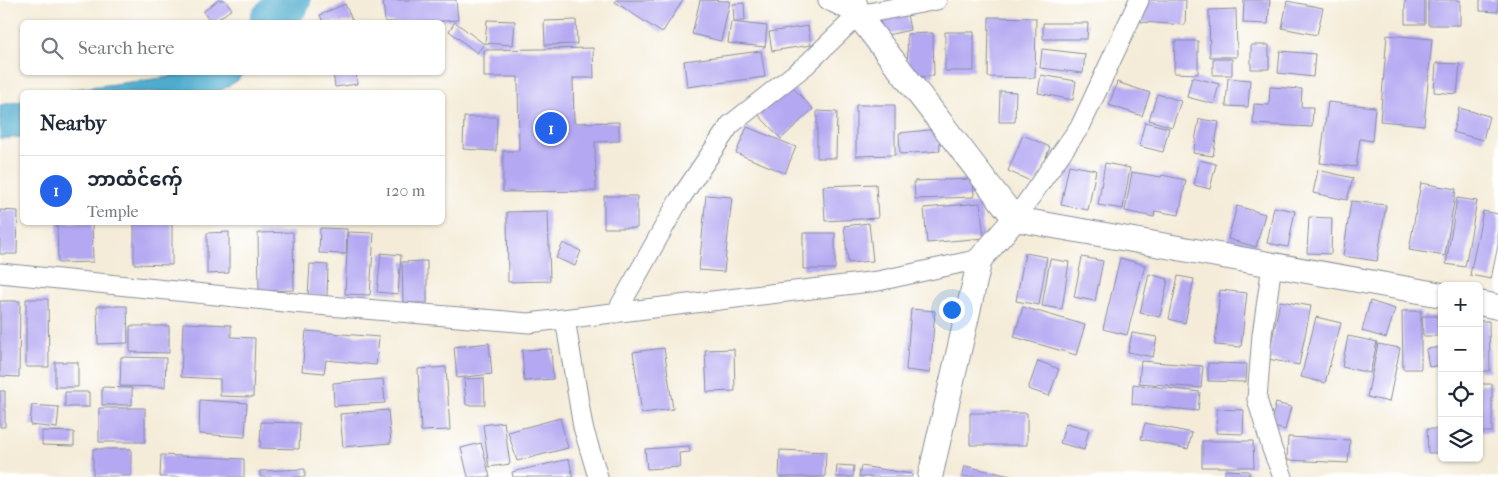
<!DOCTYPE html>
<meta charset="utf-8">
<style>
body{margin:0;font-family:"IM FELL French Canon","Noto Sans Myanmar",serif;background:#f2f2f3;color:#1f2937}
.controls{position:absolute;right:15px;bottom:15px;display:grid;overflow:hidden;border-radius:8px;box-shadow:0 1px 4px #0004}
.controls button{width:45px;height:45px;display:grid;place-items:center;padding:0;border:0;border-bottom:1px solid #e0e1e3;background:#fff;color:#1f2937;font:25px sans-serif}
.you{position:absolute;left:951px;top:309px;width:18px;height:18px;margin:-12px;border:4px solid #fff;border-radius:50%;background:#1a73e8;box-shadow:0 0 0 8px #1a73e833}
.badge{display:grid;place-items:center;width:32px;height:32px;border-radius:50%;background:#2563eb;color:#fff;font-size:16px;font-weight:700}
.pin{position:absolute;translate:-50% -50%;border:2px solid #fff;box-shadow:0 1px 5px #0006}
.list{margin:0;padding:0;list-style:none}
h2{display:flex;justify-content:space-between;align-items:center;height:65px;margin:0;padding:0 20px;font-size:21px}
h2 small{font-size:16px;font-weight:400;color:#747a83}
.list li{display:grid;grid-template-columns:32px 1fr auto;gap:15px;align-items:center;box-sizing:border-box;height:70px;padding:0 20px;border-top:1px solid #e0e1e3}
.list b{display:block;font-size:19px;white-space:nowrap}
.list p{margin:0;font-size:16px;white-space:nowrap;color:#747a83}
.list em{font-size:16px;font-style:normal;color:#747a83}
.icon{flex:none;width:28px;height:28px;fill:none;stroke:currentColor;stroke-width:2;stroke-linecap:round;stroke-linejoin:round}
.map{position:relative;flex:none;width:1498px;height:477px;overflow:hidden}
.search{position:absolute;background:#fff;box-shadow:0 1px 4px #0004;left:20px;top:20px;width:425px;height:55px;display:flex;align-items:center;gap:12px;box-sizing:border-box;padding:0 18px;border-radius:8px;color:#747a83;font-size:19px}
.panel{position:absolute;background:#fff;box-shadow:0 1px 4px #0004;left:20px;top:90px;width:425px;height:135px;border-radius:8px}
.map>svg:first-child{display:block}
.water{fill:#4faccd;stroke:#356e96}
.lines{fill:none;stroke-linecap:round;stroke-linejoin:round}
.river{stroke:#4faccd;stroke-width:44}
.building{fill:#b4a8f2}
.minor-casing{stroke:#888e9b;stroke-width:21}
.tertiary-casing{stroke:#888e9b;stroke-width:26}
.minor{stroke:#fff;stroke-width:19}
.tertiary{stroke:#fff;stroke-width:24}
</style>
<div class="map">
<svg width="1498" height="477" viewBox="0 0 1498 477">
<rect width="100%" height="100%" fill="#fff"/>
<filter id="ink" filterUnits="userSpaceOnUse"><feTurbulence type="fractalNoise" baseFrequency=".02" numOctaves="2"/><feDisplacementMap in="SourceGraphic" scale="10" xChannelSelector="R" yChannelSelector="G"/><feConvolveMatrix kernelMatrix="1 2 1 2 8 2 1 2 1" color-interpolation-filters="sRGB"/></filter>
<filter id="wash" filterUnits="userSpaceOnUse"><feTurbulence type="fractalNoise" baseFrequency=".0096" numOctaves="4" result="noise"/><feDisplacementMap in="SourceGraphic" scale="20" xChannelSelector="R" yChannelSelector="G"/><feGaussianBlur stdDeviation="1.12" result="paint"/><feColorMatrix in="noise" values="0 0 0 0 0 0 0 0 0 0 0 0 0 0 0 0 0 1.4 0 .05"/><feComposite in="paint" operator="in"/></filter>
<g filter="url(#wash)">
<rect width="100%" height="100%" fill="#f4ecd8"/>
<path class="water" d="M177,72L243,73L237,81L218,92H62L75,89L169,77Z
M22,101V137L0,139V105Z"/>
<g class="lines">
<path class="river" d="M271,22L289,0"/>
</g>
<g id="blocks">
<path class="building" d="M218,0H225L232,9L214,22H211L203,12Z
M383,0H456L458,20L429,22H385Z
M616,0H683L662,33L615,2Z
M700,0L730,1L721,41L692,34Z
M1143,0H1186L1185,25L1141,22Z
M1244,0H1270L1268,24L1243,23Z
M1405,0H1425V24H1405Z
M1428,0H1460V25H1428Z
M1480,0H1498V12L1480,11Z
M1287,1L1323,8L1317,35L1282,28Z
M744,3L745,21H734L733,4Z
M345,4L353,22H323L320,15Z
M906,9L910,30L883,36L879,14Z
M1236,9L1237,57H1210L1209,10Z
M989,17L1036,18L1035,78L988,77Z
M487,20L515,21L513,45L485,43Z
M576,20L577,44L545,45L544,21Z
M455,22L484,44L477,53L449,31Z
M731,22L767,26L765,47L728,43Z
M1043,23H1088L1087,39H1043Z
M808,26L811,45L772,51L769,32Z
M945,32H974V71H945Z
M933,33L934,76L908,77L907,34Z
M1387,35L1432,39L1424,125L1380,121Z
M1175,41H1198V74L1174,73Z
M1251,45H1269V69H1251Z
M593,48L594,78H573L574,123L619,122V141L595,142L596,191L503,192V151H519L518,77H484V50Z
M1042,49L1085,54L1083,73L1040,68Z
M761,51L765,77L687,87L684,61Z
M1280,51L1315,54L1313,77L1278,73Z
M1213,59H1232V75H1213Z
M1436,63L1460,64L1457,94L1434,92Z
M333,72H356L357,84L335,87Z
M1041,75L1076,81L1073,100L1038,93Z
M1192,77L1219,84L1214,104L1187,97Z
M1228,78L1250,80L1248,107L1226,106Z
M786,80L813,109L781,139L754,110Z
M1117,82L1150,93L1142,116L1109,105Z
M1270,87L1302,89L1301,107H1313L1312,127L1253,124L1254,104L1269,105Z
M1000,91L1016,92L1015,122H999Z
M1157,94L1181,101L1172,127L1149,120Z
M1328,102L1375,107L1372,141L1360,139L1356,167L1320,163Z
M856,105H895V155L856,156Z
M1459,108L1489,116L1483,140L1453,132Z
M817,111L837,112L836,158H817Z
M464,117H497L496,151L463,149Z
M1199,119L1219,122L1213,156L1193,153Z
M1145,122L1169,128L1163,152L1139,146Z
M747,127L796,147L785,173L736,153Z
M939,129L940,151L900,154L899,133Z
M1023,135L1050,147L1035,183L1008,171Z
M1200,160L1216,164L1210,189L1194,185Z
M1105,163L1130,168L1123,209L1098,205Z
M1069,165L1096,170L1088,210L1061,205Z
M1318,170L1353,178L1347,200L1313,193Z
M1132,172L1161,177L1162,175L1186,180L1179,215L1155,211L1154,217L1125,211Z
M973,179L974,197L915,199L914,181Z
M1421,183L1456,189L1445,256L1409,250Z
M876,184L878,218L825,221L823,186Z
M706,195L732,197L724,272L699,270Z
M604,196H637V228H604Z
M1457,198L1477,201L1465,267L1446,264Z
M1351,201L1386,205L1377,261L1343,256Z
M980,203L984,238L927,243L924,208Z
M1237,206L1265,214L1256,247L1228,239Z
M1274,207L1295,211L1288,247L1267,243Z
M0,210L18,211L17,254H0Z
M548,211L550,281L508,282L507,212Z
M1483,211L1498,214V245L1491,279L1470,275Z
M1309,217L1332,218L1331,254L1307,253Z
M57,222H92L93,262L58,263Z
M134,222H172V265L134,264Z
M869,223L873,261L848,263L844,226Z
M320,228L347,229L346,254L319,253Z
M229,232V273L207,274V233Z
M293,232L294,290L259,291L258,233Z
M348,232L374,233L370,295L345,294Z
M803,233H835V269H803Z
M563,243L581,251L575,266L556,258Z
M381,253L401,255L398,294L377,292Z
M1025,253L1047,257L1039,305L1016,301Z
M1082,257L1103,261L1095,301L1074,297Z
M1120,258L1145,265L1127,335L1103,329Z
M1050,259L1069,262L1062,309L1042,306Z
M427,261V303H403L402,262Z
M310,264L328,265L327,296L308,295Z
M1149,274L1168,279L1160,317L1140,313Z
M1178,276L1194,279L1185,323L1169,319Z
M1220,290L1247,293L1241,347L1215,345Z
M26,299H48L49,367H26Z
M0,301H20L19,377L0,376Z
M1280,301L1311,306L1299,365L1268,359Z
M1370,301L1395,309L1386,338L1362,331Z
M97,306H127L128,343L98,344Z
M1023,307L1085,325L1076,355L1014,337Z
M911,309L935,311L930,373L906,370Z
M1402,311H1421V369H1403Z
M1422,316H1440L1441,336H1423Z
M1316,317L1341,323L1325,383L1301,377Z
M1479,321H1489L1490,371H1479Z
M183,323L231,325V337L255,338L253,397L220,396V379L181,377Z
M130,326H169V353L130,352Z
M306,331L379,337L376,365L326,360L324,373L302,371Z
M1132,333L1157,337L1153,357L1128,352Z
M1348,336L1377,342L1370,373L1342,367Z
M489,343L492,374L457,378L454,347Z
M1378,344L1400,348L1389,402L1367,397Z
M1442,347V365L1429,367L1426,349Z
M664,348L673,409L642,413L633,352Z
M551,349L553,379L524,381L522,350Z
M734,349L735,391L707,392L705,350Z
M121,357L166,358L165,387L120,386Z
M1038,361L1059,369L1049,396L1028,389Z
M1141,361L1203,366L1201,388L1139,383Z
M55,362H78V387H55Z
M1208,363L1247,364L1246,382L1208,381Z
M446,367L450,430L421,431L418,369Z
M484,378L485,405H466L464,379Z
M383,379L385,403L334,406L333,383Z
M1133,384L1200,392L1198,411L1132,404Z
M1479,384H1492V432H1479Z
M102,387L132,388V405H102Z
M0,391H5V427H0Z
M65,392H89V407H65Z
M200,400L247,403L245,437L199,434Z
M1276,403L1291,407L1285,430L1270,426Z
M32,405L59,407L57,428L30,425Z
M99,408H145V442H99Z
M1217,409L1244,410L1243,434L1216,433Z
M388,410L391,443L343,447L340,414Z
M970,413H1027V445H970Z
M560,418L568,448L517,461L508,432Z
M261,422L300,423L299,449L260,448Z
M504,422L510,464L489,467L483,425Z
M1066,423L1089,429L1084,450L1060,443Z
M1145,423L1192,433L1188,449L1141,439Z
M1427,429H1442V453H1428Z
M42,431L74,432V446L42,445Z
M1288,437L1350,440L1348,463L1287,460Z
M1202,441H1253L1254,467H1202Z
M481,443L490,477H468L461,448Z
M689,446L690,452L679,453L680,467L647,469L645,449Z
M93,449H131V476H93Z
M780,450L826,452L825,477H779Z
M161,455L244,459V477H160Z
M569,459L573,477H513L512,472Z
M837,465L854,466L853,477H836Z
M861,466L912,474V477H859Z
M965,466L1011,476L1010,477H962Z
M305,469V477H260V471Z
M1225,470L1249,471V477H1225Z"/>
</g>
</g>
<g filter="url(#ink)">
<use href="#blocks" fill-opacity="0" stroke="#888e9b" stroke-width="1"/>
<g class="lines">
<defs>
<path id="minor" d="M828,0L858,15
M1015,219L1081,125L1139,0
M1272,265L1262,335L1257,399L1272,449L1283,477
M0,273L294,303L529,323L878,281L980,259
M616,313L678,202L730,125L806,65L858,15L937,0
M565,319L583,427L598,477"/>
<path id="tertiary" d="M854,0L858,15L1015,219L1442,295
M1479,303L1498,307
M930,477L980,259L1015,219"/>
</defs>
<use href="#minor" class="minor-casing"/>
<use href="#tertiary" class="tertiary-casing"/>
<use href="#minor" class="minor"/>
<use href="#tertiary" class="tertiary"/>
</g>
</g>
</svg>
<div class="controls">
<button>+</button>
<button>−</button>
<button><svg class="icon" aria-label="locate" viewBox="0 0 24 24"><circle cx="12" cy="12" r="6"/><path d="M12 2v4M12 18v4M2 12h4M18 12h4"/></svg></button>
<button><svg class="icon" aria-label="layers" viewBox="0 0 24 24"><path d="M12 4l9 5-9 5-9-5zM3 14l9 5 9-5"/></svg></button>
</div>
<div class="you"></div>
<div class="pin badge" style="left:551px;top:128px">1</div>
<div class="search"><svg class="icon" aria-label="search" viewBox="0 0 24 24"><circle cx="10" cy="10" r="6"/><path d="M15 15l6 6"/></svg>Search here</div>
<section class="panel">
<h2>Nearby<small></small></h2>
<ul class="list">
<li><span class="badge">1</span><div><b>ဘာထံင်ကှ်ေ</b><p>Temple</p></div><em>120 m</em></li>
</ul>
</section>
</div>
